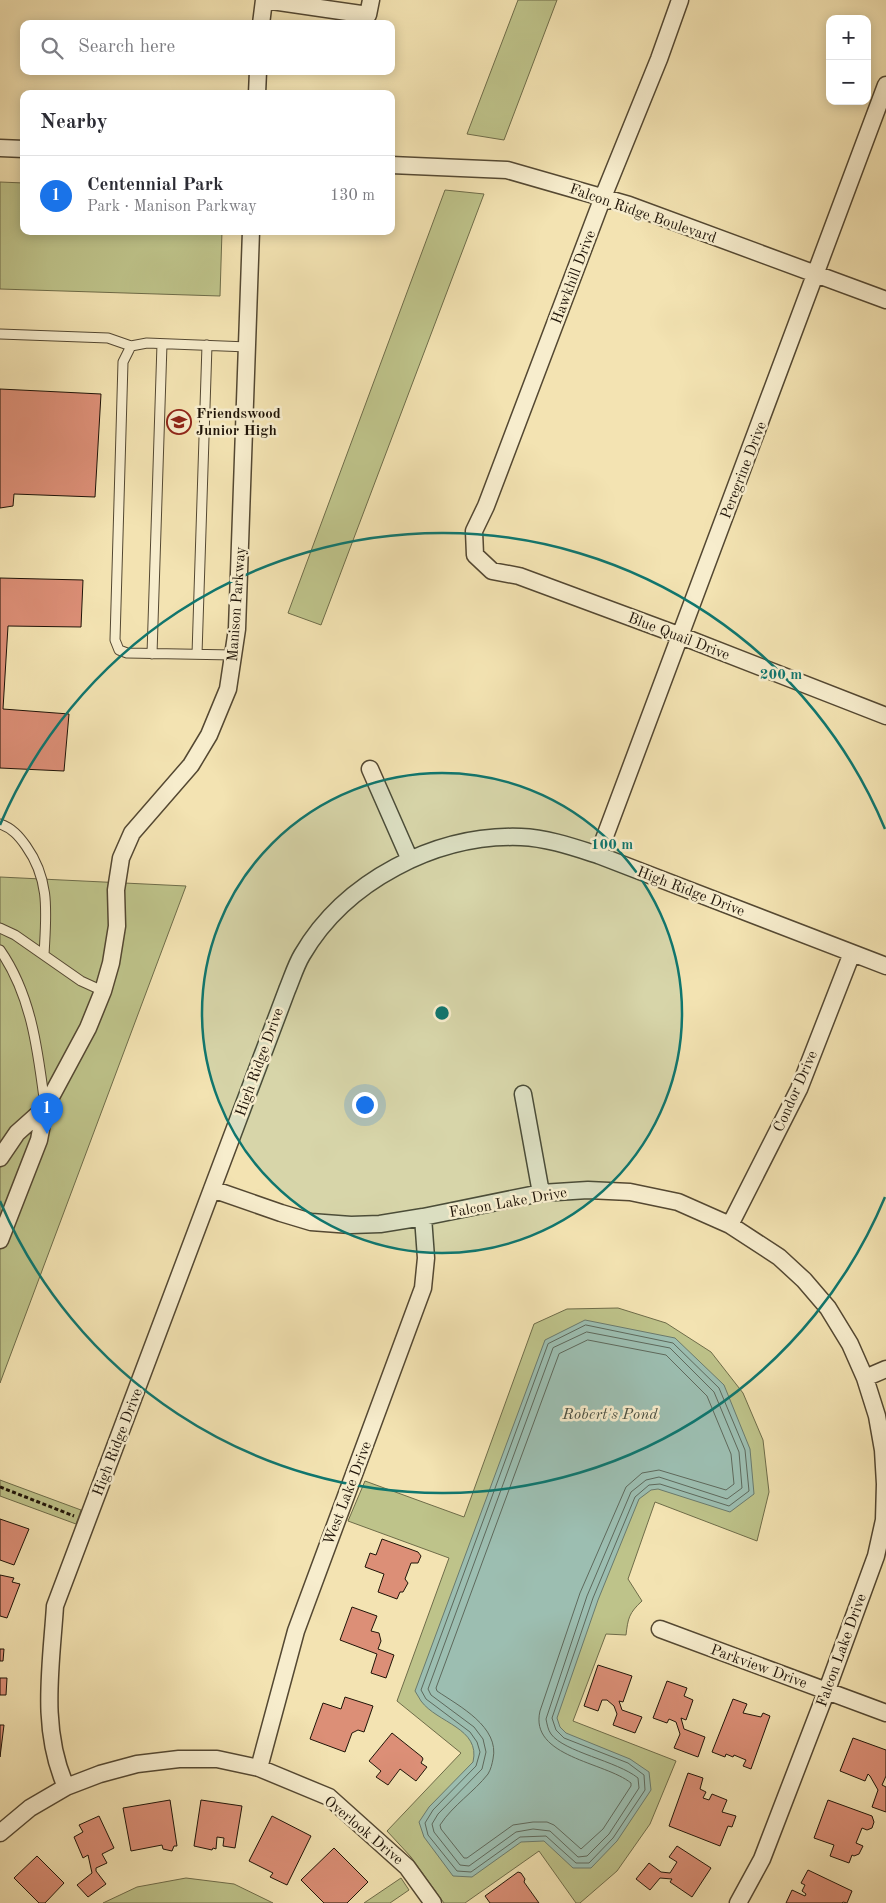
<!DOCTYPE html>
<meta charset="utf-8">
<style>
body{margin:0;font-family:"Old Standard TT",serif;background:#f2f2f3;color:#2b2b33}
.controls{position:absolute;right:15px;top:15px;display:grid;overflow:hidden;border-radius:10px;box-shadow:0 2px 12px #0003}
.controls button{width:45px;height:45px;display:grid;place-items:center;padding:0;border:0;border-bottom:1px solid #e1e1e2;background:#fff;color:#2b2b33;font:25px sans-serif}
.you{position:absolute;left:364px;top:1104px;width:18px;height:18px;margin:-12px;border:4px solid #fff;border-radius:50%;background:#1a73e8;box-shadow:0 0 0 8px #1a73e833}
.badge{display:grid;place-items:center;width:32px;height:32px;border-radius:50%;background:#1a73e8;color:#fff;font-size:16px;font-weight:700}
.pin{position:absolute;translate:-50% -41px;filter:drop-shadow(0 1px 2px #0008)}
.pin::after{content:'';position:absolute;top:26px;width:18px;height:15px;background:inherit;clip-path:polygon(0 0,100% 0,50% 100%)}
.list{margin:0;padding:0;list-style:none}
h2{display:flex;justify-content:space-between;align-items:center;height:65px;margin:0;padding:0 20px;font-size:21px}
h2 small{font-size:16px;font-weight:400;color:#7c7c81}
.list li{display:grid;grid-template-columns:32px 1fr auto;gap:15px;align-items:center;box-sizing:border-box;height:80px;padding:0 20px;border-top:1px solid #e1e1e2}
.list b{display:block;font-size:19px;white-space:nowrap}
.list p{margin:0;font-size:16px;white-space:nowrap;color:#7c7c81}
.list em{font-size:16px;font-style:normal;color:#7c7c81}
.icon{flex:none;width:28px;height:28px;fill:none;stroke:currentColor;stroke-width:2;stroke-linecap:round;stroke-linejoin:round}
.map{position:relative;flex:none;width:886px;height:1903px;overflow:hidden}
.search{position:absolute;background:#fff;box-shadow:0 2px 12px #0003;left:20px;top:20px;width:375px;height:55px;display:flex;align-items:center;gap:12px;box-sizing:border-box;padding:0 18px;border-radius:10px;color:#7c7c81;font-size:19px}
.panel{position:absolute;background:#fff;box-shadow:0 2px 12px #0003;left:20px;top:90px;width:375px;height:145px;border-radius:10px}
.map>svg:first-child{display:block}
.green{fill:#bec38a;stroke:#6e6c49}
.water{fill:#9cbeb1;stroke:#6a7a6d}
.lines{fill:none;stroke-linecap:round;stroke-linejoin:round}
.shore{stroke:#5e695c;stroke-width:1}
.building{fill:#dc8f77;stroke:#1f1408}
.service-casing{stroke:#544832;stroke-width:11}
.minor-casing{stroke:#544832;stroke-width:19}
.path{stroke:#1f1408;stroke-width:3;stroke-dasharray:4 2.5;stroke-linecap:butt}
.service{stroke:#f7edcd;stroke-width:9}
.minor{stroke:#f7edcd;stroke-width:16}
.ring{fill:none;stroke:#0f766e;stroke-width:2.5}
.labels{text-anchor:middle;stroke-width:5;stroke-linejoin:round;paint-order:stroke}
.street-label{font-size:15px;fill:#1f1408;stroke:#f7edcd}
.poi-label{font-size:15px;font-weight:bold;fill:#1f1408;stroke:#f7edcd;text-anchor:start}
.water-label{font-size:16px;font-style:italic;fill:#4b5043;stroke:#f7edcd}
.centre{fill:#0f766e;stroke:#f7edcd;stroke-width:2.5}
.ring-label{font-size:15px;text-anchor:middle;font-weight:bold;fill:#0f766e;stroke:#f7edcd;stroke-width:5;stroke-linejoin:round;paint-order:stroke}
</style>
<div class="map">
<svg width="886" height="1903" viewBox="0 0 886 1903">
<rect width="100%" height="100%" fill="#f3e3b2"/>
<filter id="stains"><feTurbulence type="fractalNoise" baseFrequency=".004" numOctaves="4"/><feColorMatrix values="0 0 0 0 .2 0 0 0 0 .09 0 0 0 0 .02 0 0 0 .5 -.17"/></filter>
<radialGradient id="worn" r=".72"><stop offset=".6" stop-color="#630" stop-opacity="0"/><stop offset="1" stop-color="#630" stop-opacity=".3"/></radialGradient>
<path class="green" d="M518,0H557L504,140L467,134Z
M0,182L24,183V231H222L220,296L0,289Z
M445,190L484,194L321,625L288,613Z
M0,877L186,886L0,1383Z
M618,1308L666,1323L711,1352L743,1393L763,1440L769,1492L757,1541L655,1502L628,1579L642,1601C629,1613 628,1618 626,1635L606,1634L573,1721L676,1761L650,1824L617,1871L580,1903H576L539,1851L465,1903H444L411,1857L387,1831L461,1753L397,1701L449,1558L348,1521L365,1481L464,1517L534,1324L567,1309Z
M0,1480L81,1510L76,1524L0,1496Z
M186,1878L234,1884L273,1903H103L137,1887Z
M401,1878L409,1890L390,1903H364Z"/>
<path class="water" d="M585,1320L675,1338L724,1385L750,1449L754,1494L730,1512L658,1489L651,1490L639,1499L598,1600L557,1718L560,1727L566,1733L630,1759L649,1772L651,1790L617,1841L591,1868H573L544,1841L521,1842L472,1877L453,1876L424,1837L419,1822L429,1807L473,1762C481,1728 437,1723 421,1701C419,1698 417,1694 415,1691L545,1340Z"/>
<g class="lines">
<path class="shore" d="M586,1325L673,1343L719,1388L745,1450L749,1491L729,1506L660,1484L649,1485L635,1497L593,1598L552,1718L556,1730L564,1738L628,1763L644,1775L645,1790L613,1838L589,1863H576L546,1836L520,1837L471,1872L457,1871L428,1835L425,1823L433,1810L476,1766L480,1752L477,1742L470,1732L426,1699L421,1690L548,1344Z
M587,1332L670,1348L714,1392L739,1452L742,1488L727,1499L659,1477L646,1480L631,1492L587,1596L546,1719C547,1724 548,1730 551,1734C564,1752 617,1761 638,1778L639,1788L609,1834L587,1856L578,1857L550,1831L533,1829L516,1832L469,1866L460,1865L434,1832L432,1824L438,1814L482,1769L486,1752L483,1739L474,1727L431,1695L428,1689L553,1348Z
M588,1340L666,1355L707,1396L731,1454L734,1484L726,1490L659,1470L642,1473L626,1487L580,1593L540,1711C529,1757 605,1762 631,1783V1786L603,1829L581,1849L554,1825L547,1822H533L513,1825L467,1858H464L441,1829L440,1825C453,1805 474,1792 488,1774C491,1769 492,1764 493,1759C500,1727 459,1706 437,1691L436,1688L559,1354Z"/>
</g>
<path class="building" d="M0,389L101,394L95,497L14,494L13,506L0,508Z
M0,578L83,580L81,627L8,626L3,709L69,714L64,771L0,768Z
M0,1519L29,1529L14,1565L0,1560Z
M382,1539L418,1552L421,1556L418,1563H411L405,1579L408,1583L403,1592H400L397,1599L378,1592L384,1574L365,1567L370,1553L376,1555Z
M0,1575L14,1578L12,1582L20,1584L7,1618L0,1616Z
M352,1607L377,1616L371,1631L379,1633L381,1641L378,1649L394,1655L386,1678L371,1673L377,1654L340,1640Z
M0,1649H4L3,1661H0Z
M598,1665L632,1676L623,1702L619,1701L622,1710L642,1717L635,1733L613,1725L617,1714L614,1706L607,1700H602L598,1711L584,1706Z
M0,1678H7L6,1695H0Z
M667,1681L687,1688L684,1696L693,1700L686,1720L681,1718L684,1729L705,1737L698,1757L674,1748L680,1734L676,1722L669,1719L667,1723L653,1718Z
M345,1697L373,1706L364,1732L358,1730L352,1733L345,1752L310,1739L323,1703L341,1709Z
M733,1699L747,1704L743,1713L761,1717L763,1713L770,1716L751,1769L743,1766L746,1760L734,1755L733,1757L726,1754L725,1757L712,1752Z
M0,1725H4L0,1757Z
M392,1733L422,1757L423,1759L421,1763L427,1767L416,1781L400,1769L388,1785L376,1777L381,1771L369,1761Z
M853,1738L886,1750V1776L882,1785L886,1787V1812L872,1807L878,1790L870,1776L868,1774L865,1781L840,1771Z
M688,1773L703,1778L700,1789L706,1792L703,1798L709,1800L712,1794L727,1800L722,1812L736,1816L732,1827L728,1826L720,1846L669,1826Z
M170,1800L177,1846H174L172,1851L163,1849L162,1845L131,1851L123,1808Z
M201,1800L242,1806L235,1848L223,1846L224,1838L217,1837L216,1849L213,1848L212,1850L194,1846Z
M828,1800L872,1816L874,1822L872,1828L867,1830L862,1828L856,1843L863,1846L859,1854L854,1856L852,1855L849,1863L830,1856L834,1845L814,1838Z
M99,1816L114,1848L102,1854L107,1863L96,1868V1871L106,1884L88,1897L77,1885L92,1873L88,1855L83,1858L74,1837L83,1832L79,1825Z
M272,1816L311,1836L287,1885L270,1877L273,1873L249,1861Z
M677,1846L711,1868L692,1897L670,1882L672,1879L660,1878L650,1890L636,1879L649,1863L661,1872L670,1873L677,1862L669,1857Z
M334,1848L368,1882L347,1903H324L301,1880Z
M37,1856L64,1883L45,1903H39L14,1878Z
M808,1870L852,1891L847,1903L843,1902L842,1903H786L792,1890L805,1896L806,1894L802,1891L805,1885L801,1883Z
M518,1872L521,1873L525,1879L524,1882L539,1903H490L485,1896Z"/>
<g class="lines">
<defs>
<path id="service" d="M0,334L108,338L131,346L147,343L248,347
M131,346L123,362L115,640L119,650L127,653L233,655
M152,654L162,344
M197,654L207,345
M0,824C12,828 19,836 26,846C51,881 46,915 44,955
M0,928L15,935L81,981L103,991
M0,950C32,996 38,1052 45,1106"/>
<path id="minor" d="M265,0L368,15L371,0
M680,0L659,59L603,197L486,506L474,531L475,555L492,571L519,576L681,636L886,716
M261,24L264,0
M257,94L258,71
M0,148L24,149
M391,165L507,170L629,205L886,300
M370,769L410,860
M598,855L886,85
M523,1094L541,1193
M0,1158L17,1133L45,1108
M212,1189L281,1213L311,1222L351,1225L380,1224L423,1217L541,1193L588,1190L630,1192L678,1202L730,1225L779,1257L804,1280L828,1308L850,1344L865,1378L877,1416L883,1450L885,1484L884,1520L876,1556L827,1690L762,1859L738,1903
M730,1225L799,1089L852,953
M0,1240L39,1140L45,1108L88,1028L103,991L111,963L117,926L116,890L121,858L132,833L191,765L209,735L228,689L237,629L251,231
M865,1378L886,1369
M660,1629L886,1713
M259,1768L296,1631L423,1288L426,1258L423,1217
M66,1787C40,1728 51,1668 55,1606L287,990C292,978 296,965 302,955C345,881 436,834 521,837C547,838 573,847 598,855L886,966
M0,1833L30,1808L66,1787L100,1774L137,1764L179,1759H217L259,1768L329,1797L407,1867L433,1903"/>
</defs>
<use href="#service" class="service-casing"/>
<use href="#minor" class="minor-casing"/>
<path class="path" d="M0,1487L74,1516"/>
<use href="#service" class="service"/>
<use href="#minor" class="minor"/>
</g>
<circle cx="442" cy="1013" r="240" fill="#0f766e" fill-opacity=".12"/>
<g class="ring">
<circle cx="442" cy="1013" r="240"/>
<path d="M885 1197A480 480 0 0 1 0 1201M0 825A480 480 0 0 1 885 829"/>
</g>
<defs>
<symbol id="school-ring" viewBox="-11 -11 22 22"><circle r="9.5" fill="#f7edcd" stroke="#8f2418" stroke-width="1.5"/><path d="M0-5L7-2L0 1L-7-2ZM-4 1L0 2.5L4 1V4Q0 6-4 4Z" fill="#8f2418"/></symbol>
</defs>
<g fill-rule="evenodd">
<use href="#school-ring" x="165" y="408" width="28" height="28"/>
</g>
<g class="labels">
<g class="street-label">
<text transform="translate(643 213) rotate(19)" y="5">Falcon Ridge Boulevard</text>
<text transform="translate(573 277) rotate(-69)" y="5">Hawkhill Drive</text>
<text transform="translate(743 470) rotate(-69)" y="5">Peregrine Drive</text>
<text transform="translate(236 604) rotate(-86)" y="5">Manison Parkway</text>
<text transform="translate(679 636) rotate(21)" y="5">Blue Quail Drive</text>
<text transform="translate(691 891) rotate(21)" y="5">High Ridge Drive</text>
<text transform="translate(259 1062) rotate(-70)" y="5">High Ridge Drive</text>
<text transform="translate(795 1091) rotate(-66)" y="5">Condor Drive</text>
<text transform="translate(508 1202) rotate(-10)" y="5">Falcon Lake Drive</text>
<text transform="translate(117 1442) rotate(-69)" y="5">High Ridge Drive</text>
<text transform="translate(347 1493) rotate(-69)" y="5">West Lake Drive</text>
<text transform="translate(841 1650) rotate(-70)" y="5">Falcon Lake Drive</text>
<text transform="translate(759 1666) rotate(20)" y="5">Parkview Drive</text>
<text transform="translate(364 1830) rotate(40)" y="5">Overlook Drive</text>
</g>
<g class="poi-label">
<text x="196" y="418">Friendswood<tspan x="196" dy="17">Junior High</tspan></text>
</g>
<g class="water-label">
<text x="610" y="1419">Robert's Pond</text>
</g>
</g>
<circle cx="442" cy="1013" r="8" class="centre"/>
<g class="ring-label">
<text x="781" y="679">200 m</text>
<text x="612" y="849">100 m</text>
</g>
<rect width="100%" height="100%" filter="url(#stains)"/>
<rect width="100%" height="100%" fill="url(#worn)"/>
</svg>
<div class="controls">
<button>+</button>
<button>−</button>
</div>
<div class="you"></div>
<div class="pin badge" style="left:47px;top:1134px">1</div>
<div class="search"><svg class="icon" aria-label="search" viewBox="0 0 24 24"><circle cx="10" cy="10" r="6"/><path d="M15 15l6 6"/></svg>Search here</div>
<section class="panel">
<h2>Nearby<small></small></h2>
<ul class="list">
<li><span class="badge">1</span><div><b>Centennial Park</b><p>Park · Manison Parkway</p></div><em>130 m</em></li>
</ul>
</section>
</div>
